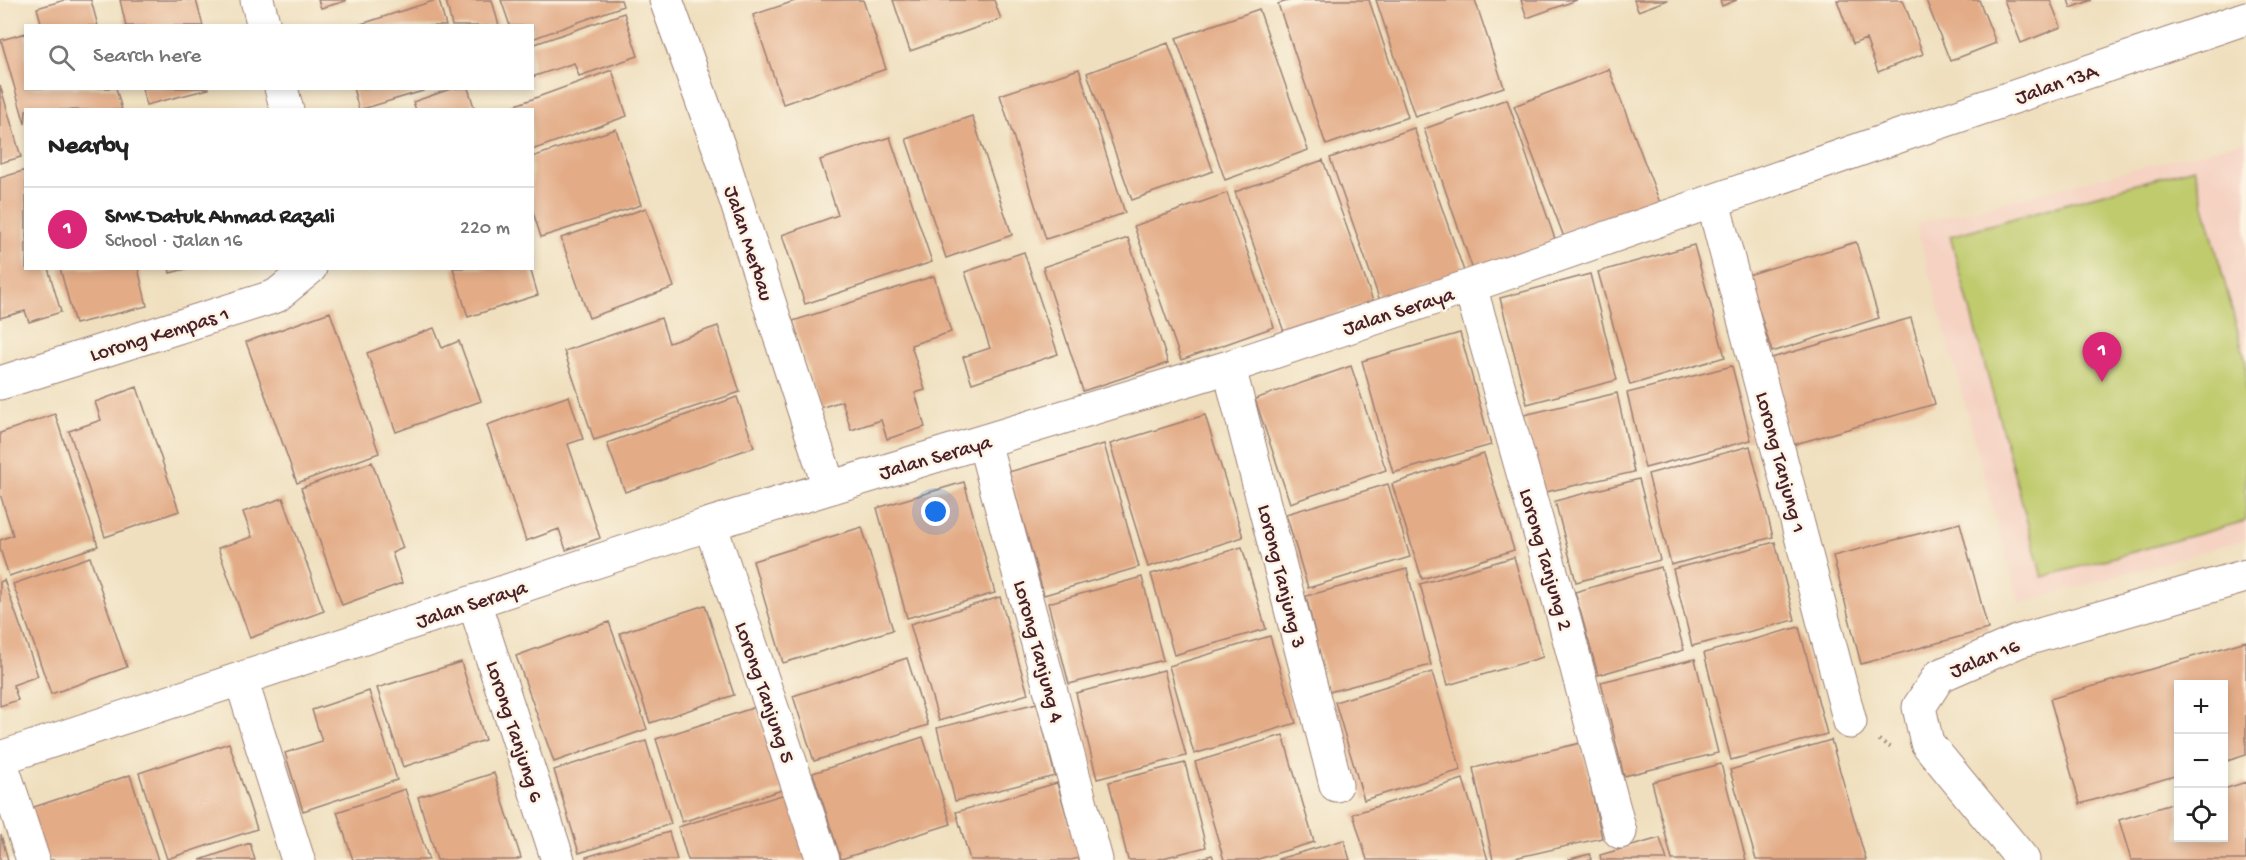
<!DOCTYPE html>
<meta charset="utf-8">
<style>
body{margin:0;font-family:"Gochi Hand",sans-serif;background:#f2f2f2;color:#222}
.controls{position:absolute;right:18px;bottom:18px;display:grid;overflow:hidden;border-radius:0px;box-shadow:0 3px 9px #0003}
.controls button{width:54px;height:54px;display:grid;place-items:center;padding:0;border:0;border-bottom:2px solid #e0e0e0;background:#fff;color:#222;font:30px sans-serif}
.you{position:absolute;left:936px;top:512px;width:21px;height:21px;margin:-15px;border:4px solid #fff;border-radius:50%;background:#1a73e8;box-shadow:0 0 0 9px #1a73e833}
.badge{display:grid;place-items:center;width:39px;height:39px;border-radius:50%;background:#db2777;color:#fff;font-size:20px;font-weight:700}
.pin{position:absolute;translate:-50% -50px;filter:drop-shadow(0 2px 3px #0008)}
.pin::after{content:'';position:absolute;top:32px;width:21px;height:18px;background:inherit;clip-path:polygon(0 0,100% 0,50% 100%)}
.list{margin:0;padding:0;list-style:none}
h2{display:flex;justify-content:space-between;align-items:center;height:78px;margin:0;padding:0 24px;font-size:26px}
h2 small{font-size:20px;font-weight:400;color:#767676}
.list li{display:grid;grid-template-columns:39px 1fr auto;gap:18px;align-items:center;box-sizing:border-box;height:84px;padding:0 24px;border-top:2px solid #e0e0e0}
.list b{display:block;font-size:22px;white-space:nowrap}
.list p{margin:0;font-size:20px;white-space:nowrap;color:#767676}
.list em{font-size:20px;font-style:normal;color:#767676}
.icon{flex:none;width:33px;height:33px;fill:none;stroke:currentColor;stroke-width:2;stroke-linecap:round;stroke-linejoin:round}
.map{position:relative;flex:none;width:2246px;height:860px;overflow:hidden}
.search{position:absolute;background:#fff;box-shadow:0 3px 9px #0003;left:24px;top:24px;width:510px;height:66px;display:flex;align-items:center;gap:15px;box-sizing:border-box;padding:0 21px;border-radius:0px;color:#767676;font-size:22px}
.panel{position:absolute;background:#fff;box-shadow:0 3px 9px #0003;left:24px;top:108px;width:510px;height:162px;border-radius:0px}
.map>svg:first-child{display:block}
.built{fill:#f5d2c2}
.green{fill:#bfcb6d;stroke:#84754c;stroke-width:1.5}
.building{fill:#e3ac87}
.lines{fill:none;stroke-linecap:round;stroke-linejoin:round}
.minor-casing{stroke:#9c7f74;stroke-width:35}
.path{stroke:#9c7f74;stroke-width:4;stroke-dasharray:1.5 4.5;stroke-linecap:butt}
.minor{stroke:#fff;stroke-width:33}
.labels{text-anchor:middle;stroke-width:5;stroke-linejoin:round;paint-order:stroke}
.street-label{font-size:21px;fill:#4a1f2b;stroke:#fcf5e5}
</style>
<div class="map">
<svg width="2246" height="860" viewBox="0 0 2246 860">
<rect width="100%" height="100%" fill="#fcf5e5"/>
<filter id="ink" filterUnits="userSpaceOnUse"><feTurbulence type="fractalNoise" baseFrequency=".0167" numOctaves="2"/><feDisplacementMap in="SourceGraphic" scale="12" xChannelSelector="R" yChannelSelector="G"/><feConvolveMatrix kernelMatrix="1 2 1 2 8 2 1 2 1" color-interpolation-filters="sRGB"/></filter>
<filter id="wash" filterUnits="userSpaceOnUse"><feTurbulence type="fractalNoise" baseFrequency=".008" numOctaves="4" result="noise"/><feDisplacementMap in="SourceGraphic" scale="24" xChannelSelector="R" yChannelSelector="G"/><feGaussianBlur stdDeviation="1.35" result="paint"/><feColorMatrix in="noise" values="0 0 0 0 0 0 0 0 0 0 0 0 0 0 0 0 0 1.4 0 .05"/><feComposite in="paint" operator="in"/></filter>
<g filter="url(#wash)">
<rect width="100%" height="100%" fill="#efdfbe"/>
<path class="built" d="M2246,141V539L2019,604L1916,224Z"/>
<path class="green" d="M2194,168L2246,362V521L2042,577L1950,236Z"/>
<g id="blocks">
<path class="building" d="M65,0H91L98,26H42L37,8Z
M120,0H196L203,26H126Z
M318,0H346V1L321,8Z
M436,0H439L446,26H355Z
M446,0H492L499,26H452Z
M501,0H621L623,6L532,39V26H510Z
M798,0H863L886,69L783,104L753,15Z
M893,0H994L1001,19L910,51Z
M1291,0H1369L1408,117L1326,145L1278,4Z
M1376,0H1475L1504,87L1415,117Z
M1521,0H1577L1527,18Z
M1634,0H1668L1638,11Z
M1720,0H1737L1722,6Z
M1837,0H1903L1923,54L1878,72L1866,39L1853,44Z
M1926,0H1979L1996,43L1950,61Z
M2004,0H2050L2061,27L2021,43Z
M2068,0H2092L2071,8Z
M1259,9L1308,150L1225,180L1176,38Z
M624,13L638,56L579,76L574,63L532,77V45Z
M26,33V88H116L122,110H26L25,124L1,40Z
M1168,43L1213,171L1132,200L1087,73Z
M1079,69L1125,213L1046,239L1000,95Z
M1609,69L1662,208L1567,245L1514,106Z
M612,70L627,116L532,150V110H502Z
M0,85L21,157L0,163Z
M142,88H209V89L146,105Z
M353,88H422L423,91L359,110Z
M453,88H468L475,110H416L413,102Z
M1507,99L1556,242L1473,270L1424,129Z
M972,116L1012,235L946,258L906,139Z
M1414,128L1464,271L1380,301L1330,158Z
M616,129L641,205L541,237L532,209V157Z
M890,137L932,262L805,304L782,235L838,215L820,160Z
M1323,160L1373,301L1284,332L1235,192Z
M26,170V268H48L61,312L29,322L25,311L0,318V178Z
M1227,193L1274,327L1181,360L1134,226Z
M646,208L674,287L589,318L561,238Z
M1128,238L1168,363L1083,391L1043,267Z
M1856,242L1879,318L1772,352L1748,275Z
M1694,245L1725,357L1630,385L1598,272Z
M1024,252L1058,354L972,383L963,357L990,348L965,272Z
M60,268H138L147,306L75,324Z
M169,268H186V269L170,273Z
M453,268H530L538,295L468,317Z
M1590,274L1617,380L1527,404L1500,298Z
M934,276L951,332L911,345L925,390L915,393L925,427L887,439L881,420L851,430L842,401L820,408L793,321Z
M330,312L379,453L297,483L246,342Z
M661,318L669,343L718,326L740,392L594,440L564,351Z
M1911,318L1935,404L1792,445L1768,359Z
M434,328L442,348L459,341L481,401L396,432L367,353Z
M1460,333L1491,445L1393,473L1362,361Z
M1351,366L1386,470L1290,503L1255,399Z
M1732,366L1751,440L1645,468L1627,393Z
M137,387L179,511L105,537L69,431L101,420L95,402Z
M1617,393L1634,472L1541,493L1524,415Z
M569,396L583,439L568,444L600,538L566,550L559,529L526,541L487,425Z
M737,397L754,447L625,492L607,443Z
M55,414L98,546L9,576L0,549V540L13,535L0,494V433Z
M1205,415L1243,537L1148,567L1110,444Z
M1104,444L1139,567L1044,595L1009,472Z
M1750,446L1773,537L1671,565L1648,474Z
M1484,454L1514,550L1422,579L1392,484Z
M372,462L403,548L392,553L402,583L342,605L301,488Z
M1639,479L1660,560L1576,582L1555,501Z
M964,482L995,593L907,618L877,508Z
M1388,484L1410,557L1308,588L1286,514Z
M283,498L324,611L250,638L218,548L252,537L243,512Z
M1960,523L1988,629L1861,664L1833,556Z
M862,527L893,630L783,663L753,561Z
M1775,542L1795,620L1692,646L1673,569Z
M1242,547L1266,629L1174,655L1151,574Z
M90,557L127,667L51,694L13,584Z
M1514,557L1543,657L1448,685L1420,584Z
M1661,567L1684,650L1598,675L1575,592Z
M1407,569L1431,665L1329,692L1306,596Z
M1142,577L1163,660L1069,684L1048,603Z
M4,580L38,676L13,685L18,700L0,706V582Z
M1000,597L1028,694L939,721L910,624Z
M705,605L734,695L650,723L620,633Z
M609,622L647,729L554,762L516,656Z
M1799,627L1827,734L1731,760L1704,653Z
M1270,636L1296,723L1194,754L1169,666Z
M2246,641V755L2224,762V684H2178V775L2080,804L2050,699Z
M907,658L928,725L814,761L793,696Z
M1695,659L1718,753L1624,776L1601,682Z
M461,662L485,740L403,767L377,688Z
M1164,670L1186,756L1097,779L1076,693Z
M1432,672L1461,770L1364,800L1335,702Z
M369,691L397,780L303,811L285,753L322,741L312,710Z
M1037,703L1055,776L955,801L937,728Z
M756,707L782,790L682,822L656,739Z
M1283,735L1314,842L1255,860H1224L1195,762Z
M923,737L951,824L841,859L813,773Z
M1831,740L1866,860H1756L1730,770Z
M646,741L671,824L579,853L554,770Z
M229,743L257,829L167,859L139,773Z
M1581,743L1602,838L1506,860H1493L1473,768Z
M1185,763L1206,847L1155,860H1128L1109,782Z
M1721,764L1746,860H1672L1652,782Z
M494,773L521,858L515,860H437L418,797Z
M130,775L158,860H45L28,809Z
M1463,779L1488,860H1367L1353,814Z
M2246,782V860H2131L2119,820L2178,802V838H2224V789Z
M1057,783L1079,858L1071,860H970L956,812Z
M405,789L429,860H353L337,812Z
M788,793L808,860H688L678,827Z
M669,832L677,860H587L586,857Z
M1,835L8,860H0Z
M1660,838L1667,860H1601L1600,855Z
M1344,840L1350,860H1278V859Z
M250,843L255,860H200Z
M1590,854L1591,860H1569V859Z
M1212,855L1214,860H1198V859Z"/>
</g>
</g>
<g filter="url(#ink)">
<use href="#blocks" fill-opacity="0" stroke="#9c7f74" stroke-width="1.5"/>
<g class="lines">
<defs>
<path id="minor" d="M257,0L264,26
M666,0L719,148L829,487
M281,88L287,110
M1713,202L1850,722
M1470,286L1559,600L1620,832
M1229,367L1336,785
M0,383L276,296L310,268
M984,442L1096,860
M710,524L823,860
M474,602L558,860
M241,679L298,860
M0,758L710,524L1229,367L1470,286L1867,147L2246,18
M0,760L33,860
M2023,860L1927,743L1919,707L1939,676L2019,641L2246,576"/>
</defs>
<use href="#minor" class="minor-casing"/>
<path class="path" d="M1879,740L1893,749"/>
<use href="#minor" class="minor"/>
</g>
</g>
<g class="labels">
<g class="street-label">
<text transform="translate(2056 83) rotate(-19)" y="7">Jalan 13A</text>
<text transform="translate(750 243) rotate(72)" y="7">Jalan Merbau</text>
<text transform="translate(1398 310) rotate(-18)" y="7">Jalan Seraya</text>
<text transform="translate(159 333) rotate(-17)" y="7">Lorong Kempas 1</text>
<text transform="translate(935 456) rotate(-16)" y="7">Jalan Seraya</text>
<text transform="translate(1782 462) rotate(75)" y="7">Lorong Tanjung 1</text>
<text transform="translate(1547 559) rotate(74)" y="7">Lorong Tanjung 2</text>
<text transform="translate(1283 576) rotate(76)" y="7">Lorong Tanjung 3</text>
<text transform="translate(471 603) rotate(-18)" y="7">Jalan Seraya</text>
<text transform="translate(1040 651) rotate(75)" y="7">Lorong Tanjung 4</text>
<text transform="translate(1984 657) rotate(-22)" y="7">Jalan 16</text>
<text transform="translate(766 692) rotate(71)" y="7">Lorong Tanjung 5</text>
<text transform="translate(516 731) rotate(72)" y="7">Lorong Tanjung 6</text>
</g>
</g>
</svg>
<div class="controls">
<button>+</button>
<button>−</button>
<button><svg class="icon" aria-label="locate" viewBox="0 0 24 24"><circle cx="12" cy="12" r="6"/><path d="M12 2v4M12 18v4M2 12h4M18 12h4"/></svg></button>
</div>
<div class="you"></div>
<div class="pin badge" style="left:2102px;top:382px">1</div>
<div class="search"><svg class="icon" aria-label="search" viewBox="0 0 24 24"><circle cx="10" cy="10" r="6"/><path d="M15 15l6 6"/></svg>Search here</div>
<section class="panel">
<h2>Nearby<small></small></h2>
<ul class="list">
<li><span class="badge">1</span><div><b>SMK Datuk Ahmad Razali</b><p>School · Jalan 16</p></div><em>220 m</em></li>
</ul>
</section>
</div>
